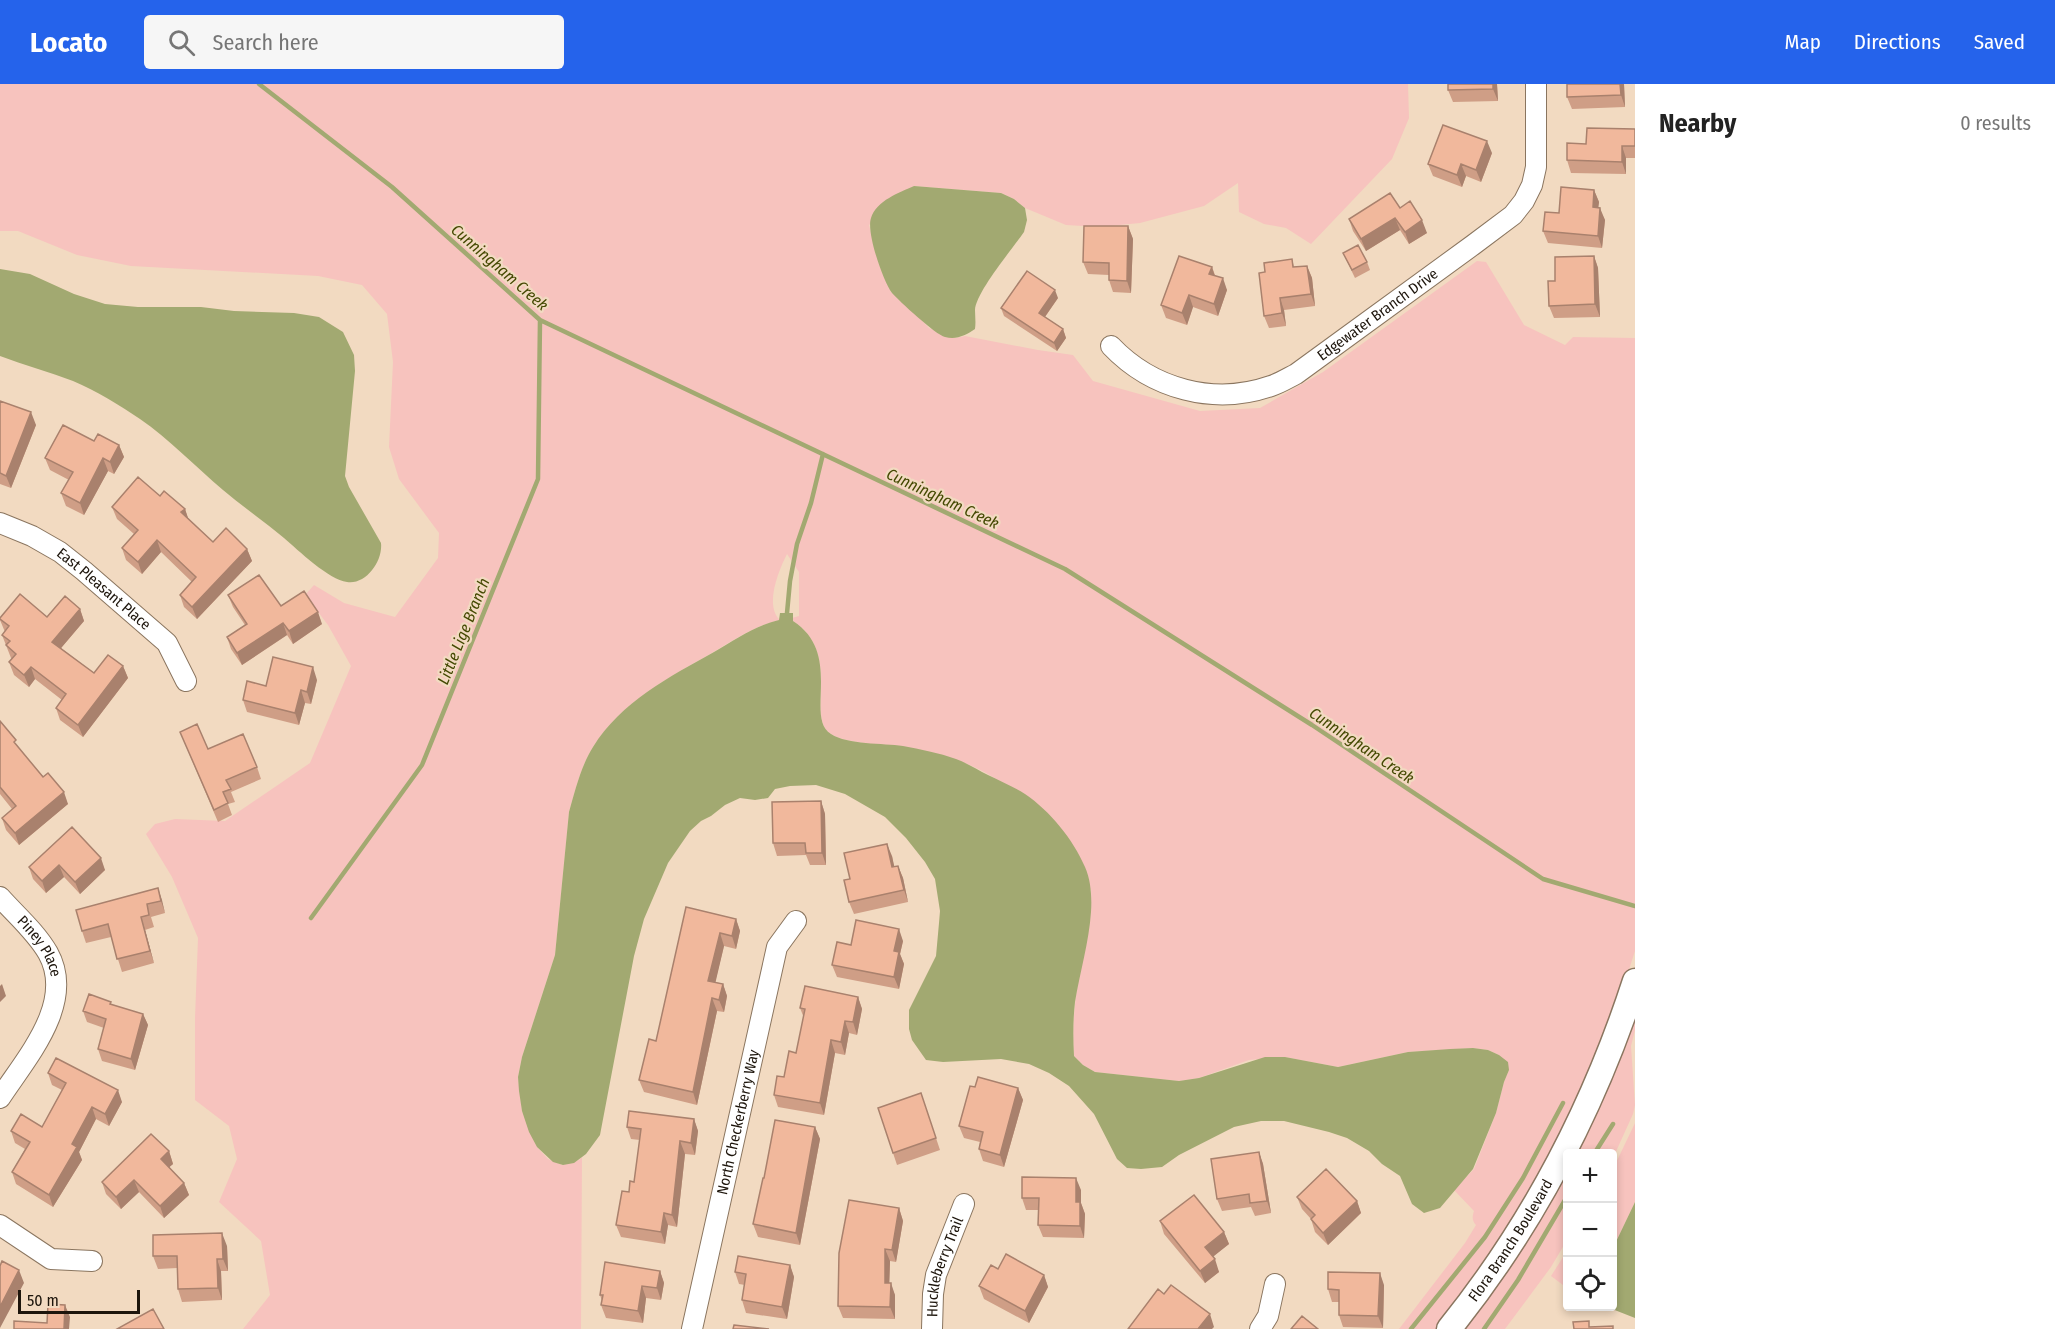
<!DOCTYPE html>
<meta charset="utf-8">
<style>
body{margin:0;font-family:"Fira Sans Condensed",sans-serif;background:#f6f6f6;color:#222}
.controls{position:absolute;right:18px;bottom:18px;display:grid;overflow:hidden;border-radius:6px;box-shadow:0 3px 9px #0003}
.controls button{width:54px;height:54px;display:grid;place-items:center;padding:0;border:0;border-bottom:2px solid #e0e0e0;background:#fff;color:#222;font:30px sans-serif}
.scale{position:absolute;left:18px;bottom:15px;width:122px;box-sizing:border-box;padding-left:6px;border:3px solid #1d150c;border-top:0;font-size:16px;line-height:21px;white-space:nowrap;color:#1d150c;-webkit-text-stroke:4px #f2dac1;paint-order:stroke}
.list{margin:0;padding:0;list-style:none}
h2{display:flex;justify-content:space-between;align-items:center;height:78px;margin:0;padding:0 24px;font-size:26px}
h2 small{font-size:20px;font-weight:400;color:#767676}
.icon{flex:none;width:33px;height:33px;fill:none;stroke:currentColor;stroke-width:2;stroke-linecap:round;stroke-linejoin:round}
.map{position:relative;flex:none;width:1635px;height:1245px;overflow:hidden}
header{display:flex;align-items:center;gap:36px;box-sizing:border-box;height:84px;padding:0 30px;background:#2563eb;color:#fff}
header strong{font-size:28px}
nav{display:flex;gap:33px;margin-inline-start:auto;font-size:21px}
.search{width:420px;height:54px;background:#f6f6f6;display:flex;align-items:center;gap:15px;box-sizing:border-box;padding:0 21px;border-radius:6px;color:#767676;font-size:22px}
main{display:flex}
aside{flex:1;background:#fff}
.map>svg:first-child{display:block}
.green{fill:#f7c3be}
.water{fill:#a2a971}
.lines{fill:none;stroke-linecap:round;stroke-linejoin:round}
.stream{stroke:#a2a971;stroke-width:4.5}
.minor-casing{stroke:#8a755f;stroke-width:22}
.tertiary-casing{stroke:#8a755f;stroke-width:27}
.minor{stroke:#fff;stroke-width:20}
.tertiary{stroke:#fff;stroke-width:24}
.wall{fill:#cf9e86}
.shaded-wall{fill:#a9816d}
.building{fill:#f1b89c;stroke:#a9816d;stroke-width:1.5}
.labels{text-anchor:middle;stroke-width:4.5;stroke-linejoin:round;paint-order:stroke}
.street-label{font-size:15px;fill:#1d150c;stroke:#f2dac1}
.water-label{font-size:16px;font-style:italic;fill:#444902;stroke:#f2dac1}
</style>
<header>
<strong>Locato</strong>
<div class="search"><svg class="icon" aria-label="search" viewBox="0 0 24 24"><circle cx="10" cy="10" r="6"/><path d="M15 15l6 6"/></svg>Search here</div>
<nav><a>Map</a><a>Directions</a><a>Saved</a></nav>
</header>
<main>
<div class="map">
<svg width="1635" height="1245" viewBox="0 0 1635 1245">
<rect width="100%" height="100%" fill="#f2dac1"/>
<path class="green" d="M0,0H1408L1409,34L1392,75L1311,160L1286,144L1264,140L1239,128L1238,99L1204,122L1140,139L1100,143L1066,141L1025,124L1014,115L1001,109L914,102L869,141L880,183L891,208L916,230L929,244L956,254L965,252L1038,266L1073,271L1093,297L1200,327L1260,324L1323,288L1477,177L1486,178L1524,241L1565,261L1573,253L1635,254V867L1610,944L1537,1100L1466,1208L1437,1245H1399L1465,1159L1476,1141C1472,1137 1472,1133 1474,1127L1454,1106L1474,1085L1496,1029L1504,998L1509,986L1499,971L1488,966L1473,964L1408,968L1338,983L1285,973L1249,976L1199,994L1179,997L1095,988L1083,981L1074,972C1073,955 1073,938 1075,921C1079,881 1091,848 1091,806C1068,779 1046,753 1023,726C1015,716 1007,702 996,695C973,680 947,672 920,666C898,661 848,661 831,650C804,633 844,570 793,537L792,534L799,532V488L787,470C779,486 764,521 780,536C753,542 733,557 710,570C666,595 621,619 593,663C581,682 575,707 569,728L555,871L522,973L518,993L522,1027L537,1063L548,1075L562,1081L579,1076L582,1073L581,1245H243L270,1211L261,1157L219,1118L237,1075L229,1042L195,1016V934L198,854L172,793L146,750L155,740L175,735L225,737L310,679L351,582L328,541L305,511L314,501L344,519L395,533L438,474L439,449L399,395L389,363L393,278L387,230L362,201L318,192L131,182L77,171L18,147H0Z
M1635,927V946L1631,962L1635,1021L1633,1030L1613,1074L1612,1070H1573Z
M1635,1039V1118L1613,1164V1085Z
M1567,1080V1156L1551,1183L1505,1245H1459Z
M1567,1167V1204L1551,1192Z"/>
<path class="water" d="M914,102L1001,109L1014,115L1025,124L1027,136L1024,148C1013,164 976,208 975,226C975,232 976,238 975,245C966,251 957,256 945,253C936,251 899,217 892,209C883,197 866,148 871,134C876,117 900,108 914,102Z
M0,185L30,190L74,210L105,220L138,223H201L234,227L294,229L319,233L343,248L354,271L355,287L345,392L349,403L381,459C383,477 366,501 347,498C329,496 298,466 284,454C264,437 243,423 223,406C196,383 169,355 140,335C119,321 97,307 73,297C49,288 24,281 0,272Z
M780,529H793V537C844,570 804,634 831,650C848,661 883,659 903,662C920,665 939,669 956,675C967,679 978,686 988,691C1000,697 1014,703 1025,710C1050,727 1073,755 1085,783C1091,796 1092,814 1091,828C1089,858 1080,888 1075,918C1073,935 1073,954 1074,972L1083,981L1095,988L1179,997L1199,994L1265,973H1285L1338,983L1408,968L1450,965L1473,964L1488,966L1499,971L1508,978L1509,986L1504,998L1496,1029L1473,1085L1440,1124L1424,1129L1412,1120L1400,1092L1382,1080L1369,1067L1347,1054L1329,1048L1284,1037H1261L1234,1043L1179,1071L1162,1083L1141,1085L1127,1084L1117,1075L1094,1030L1069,1002L1049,989L1029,980L1001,975L943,978L926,976L912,956L909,945V926L936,872L939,839L940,827L935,795L925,778L906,754L885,733L845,710L816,701L790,702L775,705L768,714L755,716L740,714L725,721L711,732L701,737L690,747L668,779L644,835L634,872L600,1051L586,1070L574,1079L563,1081L553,1078L537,1063L529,1048L522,1027L519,1007L518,993L522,973L555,871L569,728C575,707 581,682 593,663C621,618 669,593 714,568C736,555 754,542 779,536Z
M1635,1118V1234L1607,1223L1612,1222L1613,1164Z"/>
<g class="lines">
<path class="stream" d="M259,0L392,103L540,236L1065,485L1312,641L1543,795L1635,822
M787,529L790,497L797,460L811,419L823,370
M311,834L422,681L538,395L540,236
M1594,1070L1613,1040
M1411,1245L1485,1153L1523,1094L1563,1019
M1484,1245L1518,1196L1568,1111"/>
<defs>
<g id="minor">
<path id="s1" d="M1111,262C1152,305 1214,322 1271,302C1280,299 1288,294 1296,290L1473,161L1513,131L1524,117L1532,101L1536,83V0"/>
<path id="s2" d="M0,439L32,452L60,468L84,487L167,559L186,597"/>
<path id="s3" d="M0,813C16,831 36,848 48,869C76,919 26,974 0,1014"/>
<path d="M0,1141L51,1175L92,1177"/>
<path id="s4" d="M692,1245L777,863L796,837"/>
<path id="s5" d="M932,1245L933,1210L936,1191L964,1120"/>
<path d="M1260,1245L1268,1232L1275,1200"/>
</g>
<g id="tertiary">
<path id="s6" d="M1449,1245C1532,1142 1594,1023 1635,897"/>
</g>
</defs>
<use href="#minor" class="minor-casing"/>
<use href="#tertiary" class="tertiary-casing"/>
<use href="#minor" class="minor"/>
<use href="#tertiary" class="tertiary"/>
</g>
<path class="wall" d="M1497,0L1498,17L1453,18L1448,6Z
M1624,0L1625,23L1572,25L1567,13Z
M1635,45V74H1626V90L1571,89L1567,76L1586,60Z
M1492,69L1481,98L1466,92L1462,103L1433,92L1428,80Z
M1594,106L1599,118L1598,123L1605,136L1602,164L1548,159L1543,147L1559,129Z
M1400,124L1427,149L1409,160L1400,146L1366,167L1353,147L1349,135Z
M1128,142L1133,155L1131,209L1113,208L1109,196V191L1088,190L1083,178Z
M1343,169L1367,178L1370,186L1355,194Z
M1594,172L1598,184L1600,233L1554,234L1549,222L1555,197Z
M1292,175L1294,183L1307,182L1312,194L1315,222L1284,226L1286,242L1269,244L1264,232L1265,188Z
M1212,183L1215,191L1227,206L1218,232L1193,223L1187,241L1166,234L1161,221Z
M1058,214L1045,233L1063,245L1066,254L1057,267L1004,232L1001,224Z
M0,317L36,341L11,404L0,400Z
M94,357L119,361L124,373L114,390L108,387L84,431L66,422L61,409L69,396L50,386L45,374Z
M160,412L185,425L188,434L213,458L247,465L252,477L197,535L184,523L180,511L192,498L161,468L142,490L126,476L122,464L134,450L117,435L112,423Z
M228,511L281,522L322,540L293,560L287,551L242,581L231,565L227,553L245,541L233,523Z
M80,525L84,537L61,564L94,589L123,582L128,594L83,653L60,636L56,624L62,616L35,595L29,603L14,591L9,578L12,575L11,574L2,551L5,548L0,536V534L47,533Z
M317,596L311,620L305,619L299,641L247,628L243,616L266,602Z
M0,637L19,665L68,720L19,761L6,746L2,734L12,725L0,710Z
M180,648L208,665L257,683L261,695L231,708L235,718L228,720L232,731L218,738Z
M821,717L825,730L826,781H810L806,771L777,772L773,759Z
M72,743L105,786L80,810L64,793L46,809L33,795L29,783Z
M892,772L894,783L898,782L903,794L908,818L854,830L849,818L850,795Z
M158,804L165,829L151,833L154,843L145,846L154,879L122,888L111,853L86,859L82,847Z
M686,823L736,835L740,847L736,865L724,862L715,898L723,900L727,912L724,928L717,927L697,1021L644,1008L639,996L656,957Z
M903,857L900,870L904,880L899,905L837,893L832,881L851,861Z
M858,913L862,925L857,951L849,949L845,971L835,969L824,1031L778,1023L774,1011L784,993L796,969L804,934L800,924Z
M111,918V921L143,930L148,941L135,986L102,977L98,965L104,944L87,938L83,927Z
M48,989L122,1018L109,1042L96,1035L79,1068L82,1076L53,1123L16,1100L12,1088L25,1065L15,1059L11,1047L42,1043L62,1006L52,1001Z
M1018,1004L1023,1016L1004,1083L983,1077L979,1065L980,1058L964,1054L959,1042Z
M921,1009L940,1066L897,1081L878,1024Z
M694,1035L698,1047L695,1071L685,1070L677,1143L668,1141L665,1160L621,1153L616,1141L629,1108L634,1098L640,1056L631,1055L627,1043Z
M815,1043L820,1055L800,1161L758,1153L753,1140L764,1094Z
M169,1067L173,1080L169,1083L184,1099L189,1111L164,1134L139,1108L121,1125L106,1110L102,1098Z
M1259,1068L1263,1080L1271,1129L1255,1132L1251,1123L1222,1127L1217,1115Z
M1081,1106V1119L1085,1130L1084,1154L1043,1153L1038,1141L1039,1126H1026L1022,1114Z
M1297,1113L1357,1117L1361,1129L1328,1161L1315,1148L1311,1135L1302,1125Z
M899,1124L903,1137L896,1178L890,1177L889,1199L895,1211V1235L843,1234L838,1222Z
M1160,1137L1224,1148L1229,1160L1212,1173L1219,1188L1205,1199L1164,1150Z
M227,1162L228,1187H221L222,1216L182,1218L178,1205L177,1184L158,1185L153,1172Z
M790,1181L794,1193L787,1235L746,1229L742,1216L745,1201L739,1200L735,1188Z
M998,1185L1044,1191L1048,1203L1029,1239L984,1215L979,1202Z
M660,1187L664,1199L661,1216L646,1214L643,1239L606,1234L601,1221L602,1217L600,1211Z
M1384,1201L1383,1244L1343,1243L1339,1231V1218H1332L1328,1205Z"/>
<path class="shaded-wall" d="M1493,0H1497L1498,17L1493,5Z
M1620,0H1624L1625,23L1621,11Z
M1487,57L1492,69L1481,98L1476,86Z
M1622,62L1626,74V90L1622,78Z
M1461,80L1466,92L1462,103L1457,91Z
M1594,106L1599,118L1597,135L1593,123Z
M1600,124L1605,136L1602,164L1598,152Z
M1395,134L1400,146L1366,167L1361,155Z
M1422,136L1427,149L1409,160L1405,148Z
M1128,142L1133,155L1131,209L1127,197Z
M1594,172L1598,184L1600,233L1595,220Z
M1307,182L1312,194L1315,222L1311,210Z
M1212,183L1216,196L1209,190Z
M1223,194L1227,206L1218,232L1214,220Z
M1055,206L1058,214L1042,237L1039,229Z
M1189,211L1193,223L1187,241L1182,229Z
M1280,214L1284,226L1286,242L1282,229Z
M1063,245L1066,254L1057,267L1054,259Z
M31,328L36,341L11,404L6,392Z
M119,361L124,373L114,390L110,378Z
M103,374L108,387L84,431L80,419Z
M185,425L189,437L181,428Z
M157,456L161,468L142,490L138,478Z
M247,465L252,477L197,535L192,523Z
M80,525L84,537L56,570L52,558Z
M318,528L322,540L293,560L289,547Z
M283,539L287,551L242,581L237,569Z
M123,582L128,594L83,653L78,641Z
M31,583L35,595L29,603L24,591Z
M313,583L317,596L311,620L307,608Z
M301,606L305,619L299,641L295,629Z
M64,708L68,720L19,761L15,749Z
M821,717L825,730L826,781L822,769Z
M887,760L892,772L897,795L892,783Z
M101,774L105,786L80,810L75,798Z
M59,781L64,793L46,809L42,797Z
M898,782L903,794L908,818L904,806Z
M158,804L162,816L165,829L161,817Z
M141,833L145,846L154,879L150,867Z
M736,835L740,847L736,865L732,852Z
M899,845L903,857L900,870L904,880L899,905L894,893V867Z
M720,849L724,862L713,909L708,897Z
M2,900L6,912L0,918V902Z
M723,900L727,912L724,928L719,916Z
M858,913L862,925L857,951L853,938Z
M712,914L717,927L697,1021L693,1008Z
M143,930L148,941L135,986L131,975Z
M845,937L849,949L845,971L841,958Z
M831,956L835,969L824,1031L820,1019Z
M1018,1004L1023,1016L1004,1083L1000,1071Z
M118,1006L122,1018L109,1042L105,1030Z
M92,1023L96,1035L79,1068L82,1076L53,1123L49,1111L72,1060Z
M694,1035L698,1047L695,1071L691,1059Z
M815,1043L820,1055L800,1161L796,1149Z
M680,1057L685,1070L677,1143L672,1131Z
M169,1067L173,1080L165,1087L161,1075Z
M1259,1068L1263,1080L1271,1129L1267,1117Z
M1076,1094L1081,1106V1119L1085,1130L1084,1154L1080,1142L1076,1118Z
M134,1096L139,1108L121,1125L116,1113Z
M184,1099L189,1111L164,1134L160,1122Z
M1357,1117L1361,1129L1328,1161L1323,1149Z
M899,1124L903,1137L896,1178L892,1166Z
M664,1129L668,1141L665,1160L661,1148Z
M1224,1148L1229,1160L1209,1176L1205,1163Z
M222,1149L227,1162L228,1187L223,1175Z
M885,1165L890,1177L889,1211L885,1199Z
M217,1175L221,1187L222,1216L218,1204Z
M1215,1175L1219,1188L1205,1199L1200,1187Z
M790,1181L794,1193L787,1235L782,1223Z
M19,1186L24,1199L0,1244V1223Z
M660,1187L664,1199L661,1216L657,1204Z
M1380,1189L1384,1201L1383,1244L1378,1232Z
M1044,1191L1048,1203L1029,1239L1025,1227Z
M891,1199L895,1211V1235L890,1223Z
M642,1202L646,1214L643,1239L638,1227Z
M65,1221L70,1233L69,1245H64Z
M1210,1230L1214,1243L1212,1245H1198Z"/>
<path class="building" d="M1448,0H1493V5L1448,6Z
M1567,0H1620L1621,11L1567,13Z
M1443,41L1487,57L1476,86L1461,80L1457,91L1428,80Z
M1587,44L1635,45V62H1622V78L1567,76V59L1586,60Z
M1561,103L1594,106L1593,123L1600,124L1598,152L1543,147L1545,128L1559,129Z
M1390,109L1400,124L1410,117L1422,136L1405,148L1395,134L1361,155L1349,135Z
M1084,142H1128L1127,197L1109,196V179L1083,178Z
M1358,161L1367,178L1352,186L1343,169Z
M1179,172L1212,183L1209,190L1223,194L1214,220L1189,211L1182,229L1161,221Z
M1594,172L1595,220L1549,222L1548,197H1555V173Z
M1292,175L1293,183L1307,182L1311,210L1280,214L1282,229L1264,232L1259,189L1265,188L1264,179Z
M1027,187L1055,206L1039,229L1063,245L1054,259L1001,224Z
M0,317L31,328L6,392L0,389Z
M63,341L94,357L98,350L119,361L110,378L103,374L80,419L61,409L73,388L45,374Z
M138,393L160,412L164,407L185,425L181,428L213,458L226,444L247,465L192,523L180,511L196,493L157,456L138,478L122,464L138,446L112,423Z
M259,491L281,522L304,507L318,528L289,547L283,539L237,569L227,553L247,540L228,511Z
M20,510L47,533L65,512L80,525L52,558L94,589L108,571L123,582L78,641L56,624L66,610L31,583L24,591L9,578L16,570L6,561L10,557L2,551L9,542L0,535V534Z
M273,573L313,583L307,608L301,606L295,629L243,616L247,597L266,602Z
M0,637L16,656L14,658L43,693L48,689L64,708L15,749L2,734L16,722L0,703Z
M197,640L208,665L243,650L257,683L226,696L231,705L223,708L228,719L214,726L180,648Z
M821,717L822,769H806L805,759H773L772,718Z
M72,743L101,774L75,798L59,781L42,797L29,783Z
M887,760L892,783L898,782L904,806L849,818L844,796L850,795L844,769Z
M158,804L161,817L147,820L149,831L141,833L150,867L117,875L108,840L82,847L76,826Z
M686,823L736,835L732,852L720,849L708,897L723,900L719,916L712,914L693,1008L639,996L649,955L656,957Z
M856,836L899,845L894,867L899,868L894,893L832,881L837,858L851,861Z
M805,902L858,913L853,938L845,937L841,958L831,956L820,1019L774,1011L777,992L784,993L789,967L796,969L805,925L800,924Z
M89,910L111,918L110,920L143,930L131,975L98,965L106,935L83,927Z
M56,974L118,1006L105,1030L92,1023L72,1060L77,1063L49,1111L12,1088L30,1058L11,1047L21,1030L42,1043L66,999L48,989Z
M978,993L1018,1004L1000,1071L979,1065L983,1048L959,1042L970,1002L975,1003Z
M921,1009L936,1054L893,1069L878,1024Z
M629,1027L694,1035L691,1059L680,1057L672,1131L664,1129L661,1148L616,1141L622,1107L629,1108L630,1097L634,1098L641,1045L627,1043Z
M775,1036L815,1043L796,1149L753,1140L763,1094H764Z
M151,1050L169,1067L161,1075L184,1099L160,1122L134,1096L116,1113L102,1098Z
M1259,1068L1267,1117L1250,1119L1249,1110L1217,1115L1211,1075Z
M1326,1085L1357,1117L1323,1149L1311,1135L1315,1131L1297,1113Z
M1022,1093L1076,1094V1118H1080V1142L1038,1141L1039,1114H1022Z
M1194,1111L1224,1148L1205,1163L1215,1175L1200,1187L1160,1137Z
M849,1116L899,1124L892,1166L885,1165V1199H891L890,1223L838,1222L839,1169Z
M222,1149L223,1175H217L218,1204L178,1205L177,1172H153V1151Z
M1006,1170L1044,1191L1025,1227L979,1202L991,1181L998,1185Z
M738,1172L790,1181L782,1223L742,1216L746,1190L735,1188Z
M2,1177L19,1186L0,1223V1182Z
M605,1178L660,1187L657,1204L642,1202L638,1227L601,1221L603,1211H600Z
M1328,1188L1380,1189L1378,1232L1339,1231V1206L1328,1205Z
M1171,1201L1210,1230L1198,1245H1128L1158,1205L1164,1210Z
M48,1220L65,1221L64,1245H14V1237L47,1239Z
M153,1225L164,1245H117Z
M1302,1232L1318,1245H1291Z
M1589,1237V1243L1613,1242V1245H1574L1573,1238Z
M734,1241L769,1245H733Z"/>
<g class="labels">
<g class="street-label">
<text dy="5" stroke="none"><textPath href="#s1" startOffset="303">Edgewater Branch Drive</textPath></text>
<text dy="5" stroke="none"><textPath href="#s2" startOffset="124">East Pleasant Place</textPath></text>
<text dy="5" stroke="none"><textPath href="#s3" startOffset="64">Piney Place</textPath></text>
<text dy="5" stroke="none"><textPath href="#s4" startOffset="212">North Checkerberry Way</textPath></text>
<text dy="5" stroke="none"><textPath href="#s6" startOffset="108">Flora Branch Boulevard</textPath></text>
<text dy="5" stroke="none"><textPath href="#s5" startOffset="64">Huckleberry Trail</textPath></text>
</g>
<g class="water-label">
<text transform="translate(500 183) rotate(41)" y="6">Cunningham Creek</text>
<text transform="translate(943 414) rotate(25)" y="6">Cunningham Creek</text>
<text transform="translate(463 547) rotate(-68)" y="6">Little Lige Branch</text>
<text transform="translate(1362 661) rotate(34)" y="6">Cunningham Creek</text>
</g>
</g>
</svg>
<div class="controls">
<button>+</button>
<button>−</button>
<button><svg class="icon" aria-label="locate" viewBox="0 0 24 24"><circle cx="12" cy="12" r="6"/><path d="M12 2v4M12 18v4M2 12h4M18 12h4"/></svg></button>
</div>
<div class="scale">50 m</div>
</div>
<aside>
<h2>Nearby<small>0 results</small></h2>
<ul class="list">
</ul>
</aside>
</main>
